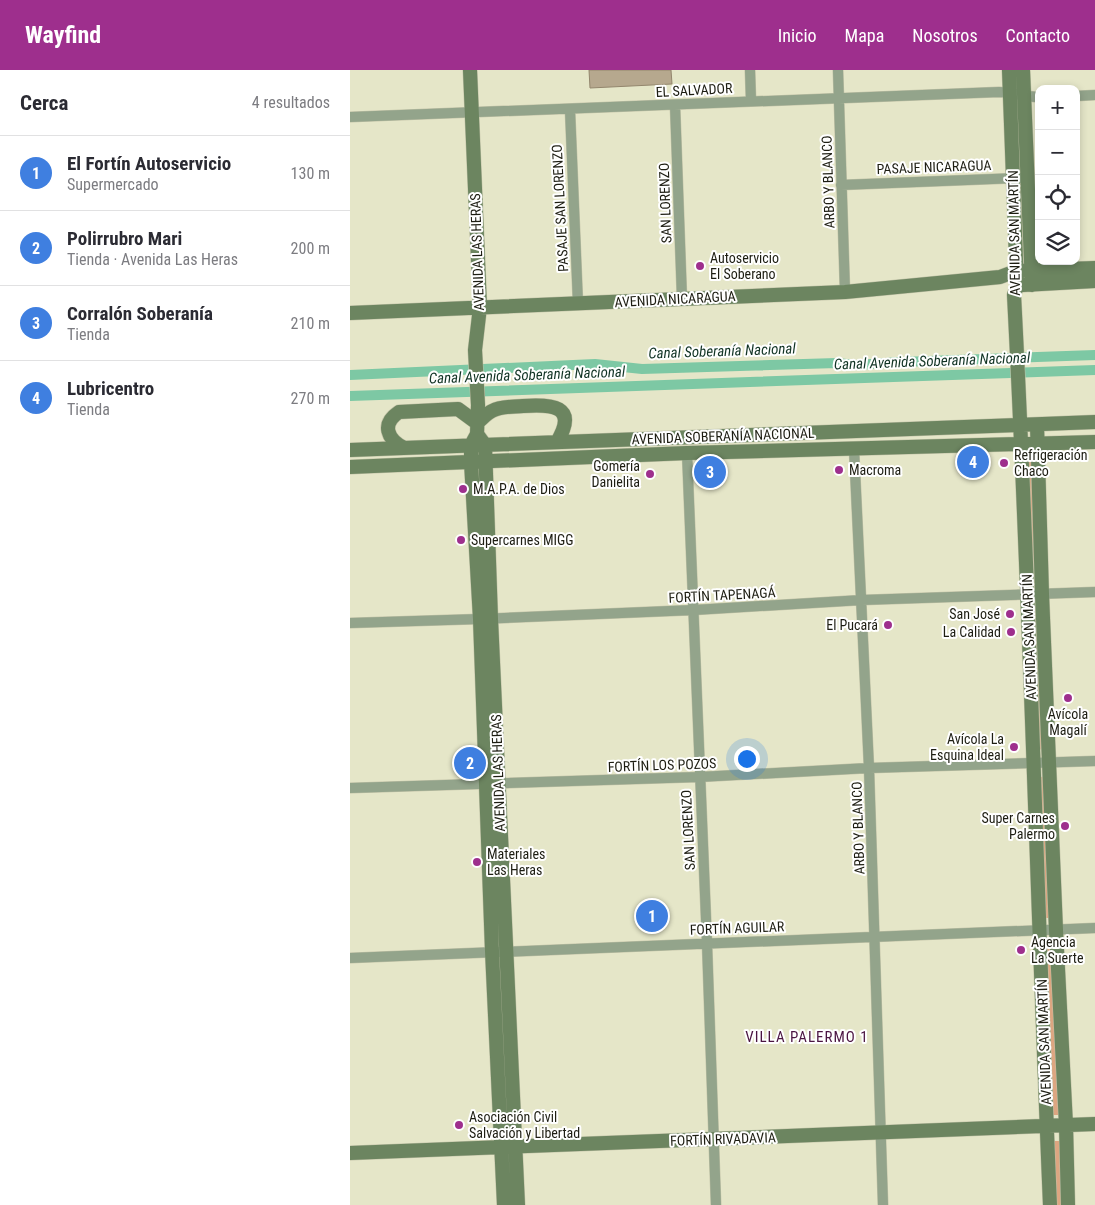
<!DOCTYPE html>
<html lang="es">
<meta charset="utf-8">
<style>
body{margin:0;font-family:"Roboto Condensed",sans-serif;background:#f7f7f7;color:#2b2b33}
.controls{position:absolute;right:15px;top:15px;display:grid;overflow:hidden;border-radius:10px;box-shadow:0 2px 8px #0003}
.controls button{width:45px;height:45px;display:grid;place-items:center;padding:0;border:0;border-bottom:1px solid #e1e1e2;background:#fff;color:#2b2b33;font:25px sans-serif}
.you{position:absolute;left:396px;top:688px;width:18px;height:18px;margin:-12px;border:4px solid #fff;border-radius:50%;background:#1a73e8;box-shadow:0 0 0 8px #1a73e833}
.badge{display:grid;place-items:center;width:32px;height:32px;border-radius:50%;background:#9e2f8d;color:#fff;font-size:16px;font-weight:700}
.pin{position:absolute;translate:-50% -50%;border:2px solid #fff;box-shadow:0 1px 5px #0006}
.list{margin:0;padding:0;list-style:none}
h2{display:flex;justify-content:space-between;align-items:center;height:65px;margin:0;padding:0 20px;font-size:21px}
h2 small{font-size:16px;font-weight:400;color:#7c7c81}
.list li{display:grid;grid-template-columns:32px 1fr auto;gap:15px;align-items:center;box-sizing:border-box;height:75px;padding:0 20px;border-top:1px solid #e1e1e2}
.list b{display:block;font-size:19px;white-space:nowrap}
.list p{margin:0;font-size:16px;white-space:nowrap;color:#7c7c81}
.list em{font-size:16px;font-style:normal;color:#7c7c81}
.icon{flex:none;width:28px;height:28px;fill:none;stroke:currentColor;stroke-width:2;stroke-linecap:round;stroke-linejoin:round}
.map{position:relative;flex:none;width:745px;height:1135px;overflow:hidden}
header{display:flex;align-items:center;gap:30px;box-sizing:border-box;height:70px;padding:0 25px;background:#9e2f8d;color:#fff}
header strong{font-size:24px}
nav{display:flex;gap:28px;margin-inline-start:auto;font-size:18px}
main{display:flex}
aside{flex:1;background:#fff}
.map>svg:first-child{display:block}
.green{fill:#dda681}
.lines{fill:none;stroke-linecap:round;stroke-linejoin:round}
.canal{stroke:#7dc8a4;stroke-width:10}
.building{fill:#b6a88e;stroke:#93866d}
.street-casing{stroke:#c1c2a7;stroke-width:11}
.secondary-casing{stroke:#c1c2a7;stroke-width:15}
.street{stroke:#93a48b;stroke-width:10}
.secondary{stroke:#6c8560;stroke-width:14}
.poi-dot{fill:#9e2f8d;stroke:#fff;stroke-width:2}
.labels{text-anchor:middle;stroke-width:4;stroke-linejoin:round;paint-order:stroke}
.street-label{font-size:14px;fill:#1d1d12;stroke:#fff}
.poi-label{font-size:14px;fill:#1d1d12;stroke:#fff;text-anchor:start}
.water-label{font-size:15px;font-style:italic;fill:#123425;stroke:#fff}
.neighbourhood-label{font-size:15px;letter-spacing:1px;fill:#4b1542;stroke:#fff}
</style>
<header>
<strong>Wayfind</strong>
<nav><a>Inicio</a><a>Mapa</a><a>Nosotros</a><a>Contacto</a></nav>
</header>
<main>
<aside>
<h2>Cerca<small>4 resultados</small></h2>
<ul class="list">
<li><span class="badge" style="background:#3f7fe0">1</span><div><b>El Fortín Autoservicio</b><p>Supermercado</p></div><em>130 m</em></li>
<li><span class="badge" style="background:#3f7fe0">2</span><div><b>Polirrubro Mari</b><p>Tienda · Avenida Las Heras</p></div><em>200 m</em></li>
<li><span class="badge" style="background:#3f7fe0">3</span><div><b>Corralón Soberanía</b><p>Tienda</p></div><em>210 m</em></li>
<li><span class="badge" style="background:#3f7fe0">4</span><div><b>Lubricentro</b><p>Tienda</p></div><em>270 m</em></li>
</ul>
</aside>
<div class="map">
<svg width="745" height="1135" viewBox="0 0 745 1135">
<rect width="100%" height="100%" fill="#e5e6c8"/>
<path class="green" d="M676,386H681L685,511H681Z
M681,539H687L693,679L687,680Z
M688,707H694L700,848H694Z
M697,876H703L709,1045H703Z
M704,1071H710L712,1135H706Z"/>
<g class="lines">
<path class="canal" d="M0,305L245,294L292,299L487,293L506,295L551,292L745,285
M0,326L745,300"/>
</g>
<path class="building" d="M239,0H321L322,14L240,18Z"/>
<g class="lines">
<defs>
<path id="street" d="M400,0L401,31
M488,0L495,222
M726,26L745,25
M325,35L332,229
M220,40L228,234
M0,47L649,22C663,22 675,27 689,27
M491,115L670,108
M504,379L519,698L533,1135
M337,383L357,873L366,1135
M0,553L130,549L344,540L512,530L745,522
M0,718L349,707L519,698L745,691
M0,888L745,858"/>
<path id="secondary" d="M120,0L130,237L125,280L128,335L127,364L121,375V392L130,549L142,881L154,1135
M659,0L667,216L664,225C680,528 687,832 700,1135
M673,0L682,215
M673,215L745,211
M0,243L495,222L650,207L666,201L745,198
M687,355L692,524L706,860L716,1055L718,1135
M127,364L135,375L141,549L168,1135
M54,378C37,369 31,354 49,342L108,339L127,353C132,349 137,343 142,341C151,336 163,337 173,336C201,334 229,335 207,372
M0,380L745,352
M0,397L337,383L745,372
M0,1083L745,1054"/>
</defs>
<use href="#street" class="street-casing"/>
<use href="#secondary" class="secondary-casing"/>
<use href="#street" class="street"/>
<use href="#secondary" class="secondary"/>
</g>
<g class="poi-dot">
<circle cx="350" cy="196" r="5"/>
<circle cx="654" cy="393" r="5"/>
<circle cx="489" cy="400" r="5"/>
<circle cx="300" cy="404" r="5"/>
<circle cx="113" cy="419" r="5"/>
<circle cx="111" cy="470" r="5"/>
<circle cx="660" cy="544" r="5"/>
<circle cx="538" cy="555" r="5"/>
<circle cx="661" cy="562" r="5"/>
<circle cx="718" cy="628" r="5"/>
<circle cx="664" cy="677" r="5"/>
<circle cx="715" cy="756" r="5"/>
<circle cx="127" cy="792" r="5"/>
<circle cx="671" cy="880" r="5"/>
<circle cx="109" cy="1055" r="5"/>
</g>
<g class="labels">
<g class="street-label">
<text transform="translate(344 20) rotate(-3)" y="5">EL SALVADOR</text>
<text transform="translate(584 97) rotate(-2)" y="5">PASAJE NICARAGUA</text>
<text transform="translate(478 112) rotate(-92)" y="5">ARBO Y BLANCO</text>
<text transform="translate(315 133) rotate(-92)" y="5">SAN LORENZO</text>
<text transform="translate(210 138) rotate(-93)" y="5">PASAJE SAN LORENZO</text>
<text transform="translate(664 163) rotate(-91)" y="5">AVENIDA SAN MARTÍN</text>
<text transform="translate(127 182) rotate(-92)" y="5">AVENIDA LAS HERAS</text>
<text transform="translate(325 229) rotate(-3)" y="5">AVENIDA NICARAGUA</text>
<text transform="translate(373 366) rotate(-2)" y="5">AVENIDA SOBERANÍA NACIONAL</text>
<text transform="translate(372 525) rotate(-3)" y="5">FORTÍN TAPENAGÁ</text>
<text transform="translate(679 567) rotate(-92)" y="5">AVENIDA SAN MARTÍN</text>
<text transform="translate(312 695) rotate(-2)" y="5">FORTÍN LOS POZOS</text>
<text transform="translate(148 703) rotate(-92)" y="5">AVENIDA LAS HERAS</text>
<text transform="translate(508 758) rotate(-92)" y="5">ARBO Y BLANCO</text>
<text transform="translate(338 760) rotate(-93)" y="5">SAN LORENZO</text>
<text transform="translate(387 858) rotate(-2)" y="5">FORTÍN AGUILAR</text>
<text transform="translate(694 972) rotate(-92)" y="5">AVENIDA SAN MARTÍN</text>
<text transform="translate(373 1069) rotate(-2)" y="5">FORTÍN RIVADAVIA</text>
</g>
<g class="poi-label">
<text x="360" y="193">Autoservicio<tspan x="360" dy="16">El Soberano</tspan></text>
<text x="664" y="390">Refrigeración<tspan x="664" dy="16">Chaco</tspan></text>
<text x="290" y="401" text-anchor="end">Gomería<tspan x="290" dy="16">Danielita</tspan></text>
<text x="499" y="405">Macroma</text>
<text x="123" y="424">M.A.P.A. de Dios</text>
<text x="121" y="475">Supercarnes MIGG</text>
<text x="650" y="549" text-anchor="end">San José</text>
<text x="528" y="560" text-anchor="end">El Pucará</text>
<text x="651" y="567" text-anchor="end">La Calidad</text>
<text x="718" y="649" text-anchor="middle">Avícola<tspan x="718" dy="16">Magalí</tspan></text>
<text x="654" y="674" text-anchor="end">Avícola La<tspan x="654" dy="16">Esquina Ideal</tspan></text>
<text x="705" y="753" text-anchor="end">Super Carnes<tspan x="705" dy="16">Palermo</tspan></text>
<text x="137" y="789">Materiales<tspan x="137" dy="16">Las Heras</tspan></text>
<text x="681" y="877">Agencia<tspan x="681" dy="16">La Suerte</tspan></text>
<text x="119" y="1052">Asociación Civil<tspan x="119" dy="16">Salvación y Libertad</tspan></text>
</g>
<g class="water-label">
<text transform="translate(372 281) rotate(-2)" y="5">Canal Soberanía Nacional</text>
<text transform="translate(582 291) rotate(-2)" y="5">Canal Avenida Soberanía Nacional</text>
<text transform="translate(177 305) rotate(-2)" y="5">Canal Avenida Soberanía Nacional</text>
</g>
<g class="neighbourhood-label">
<text x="457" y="972">VILLA PALERMO 1</text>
</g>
</g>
</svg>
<div class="controls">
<button>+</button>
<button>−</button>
<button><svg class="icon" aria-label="locate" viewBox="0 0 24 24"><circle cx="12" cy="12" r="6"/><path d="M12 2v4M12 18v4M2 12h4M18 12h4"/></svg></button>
<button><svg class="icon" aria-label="layers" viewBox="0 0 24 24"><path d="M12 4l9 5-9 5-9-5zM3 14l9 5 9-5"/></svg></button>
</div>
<div class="you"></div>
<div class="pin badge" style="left:302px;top:846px;background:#3f7fe0">1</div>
<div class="pin badge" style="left:120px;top:693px;background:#3f7fe0">2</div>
<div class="pin badge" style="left:360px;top:402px;background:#3f7fe0">3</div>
<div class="pin badge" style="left:623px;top:392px;background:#3f7fe0">4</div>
</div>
</main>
